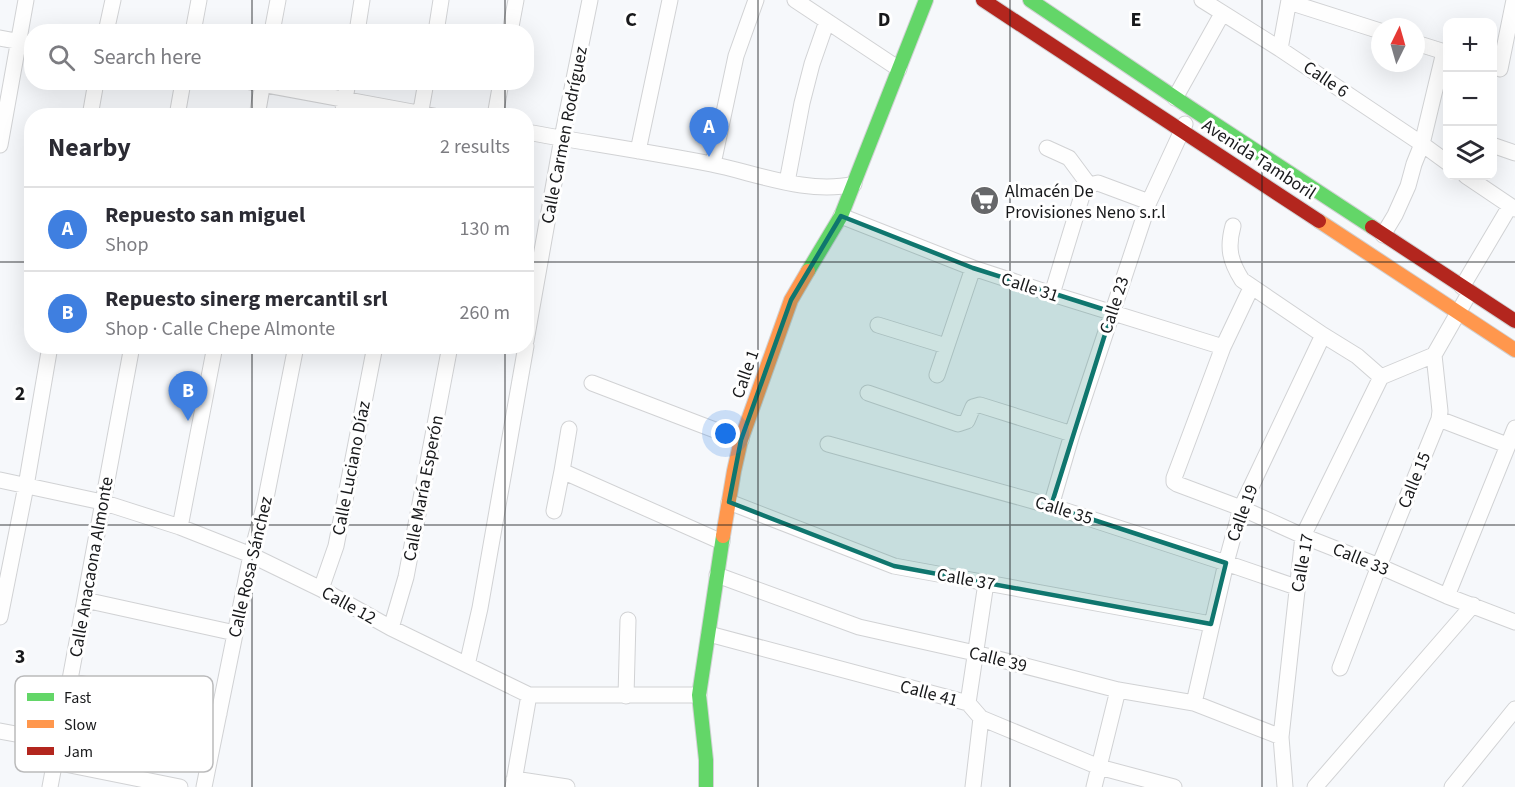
<!DOCTYPE html>
<meta charset="utf-8">
<style>
body{margin:0;font-family:"Source Sans 3",sans-serif;background:#f2f2f3;color:#2b2b33}
.controls{position:absolute;right:18px;top:18px;display:grid;overflow:hidden;border-radius:12px;box-shadow:0 6px 24px #0002}
.controls button{width:54px;height:54px;display:grid;place-items:center;padding:0;border:0;border-bottom:2px solid #e1e1e2;background:#fff;color:#2b2b33;font:30px sans-serif}
.compass{position:absolute;left:1371px;top:18px;width:54px;height:54px;border-radius:50%;background:#fff;box-shadow:0 6px 24px #0002;rotate:5deg}
.you{position:absolute;left:726px;top:434px;width:21px;height:21px;margin:-15px;border:4px solid #fff;border-radius:50%;background:#1a73e8;box-shadow:0 0 0 9px #1a73e833}
.badge{display:grid;place-items:center;width:39px;height:39px;border-radius:50%;background:#2563eb;color:#fff;font-size:20px;font-weight:700}
.pin{position:absolute;translate:-50% -50px;filter:drop-shadow(0 2px 3px #0008)}
.pin::after{content:'';position:absolute;top:32px;width:21px;height:18px;background:inherit;clip-path:polygon(0 0,100% 0,50% 100%)}
.list{margin:0;padding:0;list-style:none}
h2{display:flex;justify-content:space-between;align-items:center;height:78px;margin:0;padding:0 24px;font-size:26px}
h2 small{font-size:20px;font-weight:400;color:#7c7c81}
.list li{display:grid;grid-template-columns:39px 1fr auto;gap:18px;align-items:center;box-sizing:border-box;height:84px;padding:0 24px;border-top:2px solid #e1e1e2}
.list b{display:block;font-size:22px;white-space:nowrap}
.list p{margin:0;font-size:20px;white-space:nowrap;color:#7c7c81}
.list em{font-size:20px;font-style:normal;color:#7c7c81}
.icon{flex:none;width:33px;height:33px;fill:none;stroke:currentColor;stroke-width:2;stroke-linecap:round;stroke-linejoin:round}
.map{position:relative;flex:none;width:1515px;height:787px;overflow:hidden}
.search{position:absolute;background:#fff;box-shadow:0 6px 24px #0002;left:24px;top:24px;width:510px;height:66px;display:flex;align-items:center;gap:15px;box-sizing:border-box;padding:0 21px;border-radius:24px;color:#7c7c81;font-size:22px}
.panel{position:absolute;background:#fff;box-shadow:0 6px 24px #0002;left:24px;top:108px;width:510px;height:246px;border-radius:24px}
.map>svg:first-child{display:block}
.lines{fill:none;stroke-linecap:round;stroke-linejoin:round}
.street-casing{stroke:#d1d2d4;stroke-width:17}
.fast-casing{stroke:#d1d2d4;stroke-width:16}
.slow-casing{stroke:#d1d2d4;stroke-width:16}
.jam-casing{stroke:#d1d2d4;stroke-width:16}
.street{stroke:#fefefe;stroke-width:15}
.fast{stroke:#63d668;stroke-width:14}
.slow{stroke:#ff974d;stroke-width:14}
.jam{stroke:#b3261e;stroke-width:14}
.marked{fill:#0f766e;fill-opacity:0.2;stroke:#0f766e;stroke-width:4.5;stroke-linejoin:round}
.grid{fill:none;stroke:#18191b;stroke-width:1.5;stroke-opacity:0.55}
.labels{text-anchor:middle;stroke-width:6;stroke-linejoin:round;paint-order:stroke}
.street-label{font-size:18px;fill:#18191b;stroke:#fff}
.poi-label{font-size:18px;fill:#18191b;stroke:#fff;text-anchor:start}
.key{fill:#fff;stroke:#bababb;stroke-width:1.5}
.key-label{font-size:16px;fill:#18191b}
.grid-label{font-size:20px;text-anchor:middle;font-weight:bold;fill:#18191b;stroke:#fff;stroke-width:6;stroke-linejoin:round;paint-order:stroke}
</style>
<div class="map">
<svg width="1515" height="787" viewBox="0 0 1515 787">
<rect width="100%" height="100%" fill="#f6f8fb"/>
<g class="lines">
<defs>
<path id="street" d="M795,0L899,69
M1202,0L1280,49L1422,144L1448,163
M1289,2L1380,31
M106,32L113,0
M193,32L199,0
M272,32L278,0
M357,32L362,0
M436,32L441,0
M510,32L516,0
M0,38L32,44
M1416,43L1448,53
M1280,49L1289,0
M1500,69L1514,0
M250,82L434,116
M1175,98L1222,14
M90,116L96,82
M177,116L183,82
M257,116L263,82
M342,116L348,82
M420,116L426,82
M495,116L501,82
M526,132C588,143 650,152 711,164C756,173 808,195 854,184
M0,145L26,0
M1492,145L1515,153
M1047,148L1069,158L1089,185
M638,151L670,0
M713,164L736,56L756,0
M1466,176L1515,209
M787,182L802,103L812,64L827,21
M841,216L973,268L1052,294L1223,347
M1233,226C1227,248 1230,261 1242,280L1323,335L1357,356L1381,377
M1383,235L1395,215L1408,186L1414,164L1422,144L1444,52
M1462,287L1510,206
M1251,288L1223,347L1174,478V482L1177,484L1241,508L1303,536L1379,566L1447,596L1515,622
M1052,294L1084,189L1089,185L1098,183L1149,202
M878,325L946,346
M526,341L562,138L590,0
M937,375L973,268
M592,383L741,440
M868,393L958,424L967,421L973,407L980,405L1072,434
M1439,419L1507,445
M569,429L562,471L722,542
M828,444L1051,506L1226,563L1296,587
M0,480L102,502L180,527L251,555L321,589L391,628L529,695H699
M729,502L894,566L1211,624
M1051,506L1072,434L1149,202L1185,124
M554,511L562,471
M180,527L215,346
M717,575L859,627L975,653L1118,690L1194,703L1281,737
M321,589L336,546L375,346
M1447,596L1515,428
M85,600L235,633
M0,617L26,486L50,346
M391,628L406,577L450,346
M709,634L968,703L981,718L1099,767L1174,787
M467,665L480,608L526,346
M1340,668L1379,566L1439,419L1440,411L1434,355L1470,292
M70,681L219,714
M626,696L628,620
M968,703L986,583
M1194,703L1226,563L1241,508L1323,335
M0,731L59,742
M55,762L180,787
M514,779L567,787
M50,787L132,346
M204,787L251,555L265,503L296,346
M513,787L529,695
M973,787L981,718
M1094,787L1118,690
M1285,787L1281,737L1303,536L1381,377L1434,355
M1315,787L1473,605
M1452,787L1515,709"/>
<path id="fast" d="M1030,0L1192,109L1372,227
M808,271L841,216L926,0
M706,787V760L699,695L723,536"/>
<path id="slow" d="M1319,221L1515,350
M723,536L734,471L741,440L791,300L808,271"/>
<path id="jam" d="M983,0L1319,221
M1372,227L1515,321"/>
</defs>
<use href="#street" class="street-casing"/>
<use href="#fast" class="fast-casing"/>
<use href="#slow" class="slow-casing"/>
<use href="#jam" class="jam-casing"/>
<use href="#street" class="street"/>
<use href="#fast" class="fast"/>
<use href="#slow" class="slow"/>
<use href="#jam" class="jam"/>
</g>
<path class="marked" d="M841,216L973,268L1112,312L1051,506L1226,563L1211,624L894,566L729,502L741,440L791,300Z"/>
<path class="grid" d="M252,0V32M505,0V32M758,0V787M1010,0V787M1262,0V787M252,82V116M505,82V116M0,262H32M526,262H1515M252,346V787M505,346V787M0,525H1515"/>
<defs>
<symbol id="supermarket-disc" viewBox="-11 -11 22 22"><circle r="9.5" fill="#666769" stroke="#fff"/><path d="M-6-5.5h2.5l.6 2H6L4.5 2H-2.5L-4.4-4H-6ZM-1.5 3.2a1.3 1.3 0 1 0 .1 0ZM3 3.2a1.3 1.3 0 1 0 .1 0Z" fill="#fff"/></symbol>
</defs>
<g fill-rule="evenodd">
<use href="#supermarket-disc" x="968" y="184" width="33" height="33"/>
</g>
<g class="labels">
<g class="street-label">
<text transform="translate(1326 79) rotate(34)" y="6">Calle 6</text>
<text transform="translate(564 135) rotate(-79)" y="6">Calle Carmen Rodríguez</text>
<text transform="translate(1259 159) rotate(33)" y="6">Avenida Tamboril</text>
<text transform="translate(1030 287) rotate(18)" y="6">Calle 31</text>
<text transform="translate(1114 305) rotate(-72)" y="6">Calle 23</text>
<text transform="translate(745 374) rotate(-71)" y="6">Calle 1</text>
<text transform="translate(351 468) rotate(-79)" y="6">Calle Luciano Díaz</text>
<text transform="translate(1414 480) rotate(-68)" y="6">Calle 15</text>
<text transform="translate(423 488) rotate(-79)" y="6">Calle María Esperón</text>
<text transform="translate(1064 510) rotate(17)" y="6">Calle 35</text>
<text transform="translate(1242 513) rotate(-70)" y="6">Calle 19</text>
<text transform="translate(1361 559) rotate(22)" y="6">Calle 33</text>
<text transform="translate(1302 563) rotate(-80)" y="6">Calle 17</text>
<text transform="translate(91 567) rotate(-80)" y="6">Calle Anacaona Almonte</text>
<text transform="translate(250 567) rotate(-77)" y="6">Calle Rosa Sánchez</text>
<text transform="translate(966 579) rotate(10)" y="6">Calle 37</text>
<text transform="translate(349 605) rotate(29)" y="6">Calle 12</text>
<text transform="translate(998 659) rotate(14)" y="6">Calle 39</text>
<text transform="translate(929 693) rotate(15)" y="6">Calle 41</text>
</g>
<g class="poi-label">
<text x="1005" y="197">Almacén De<tspan x="1005" dy="21">Provisiones Neno s.r.l</tspan></text>
</g>
</g>
<rect x="15" y="676" width="198" height="96" rx="9" class="key"/>
<rect x="27" y="693" width="27" height="8" fill="#63d668"/>
<rect x="27" y="720" width="27" height="8" fill="#ff974d"/>
<rect x="27" y="747" width="27" height="8" fill="#b3261e"/>
<g class="key-label">
<text x="64" y="703">Fast</text>
<text x="64" y="730">Slow</text>
<text x="64" y="757">Jam</text>
</g>
<g class="grid-label">
<text x="631" y="26">C</text>
<text x="884" y="26">D</text>
<text x="1136" y="26">E</text>
<text x="20" y="400">2</text>
<text x="20" y="663">3</text>
</g>
</svg>
<div class="controls">
<button>+</button>
<button>−</button>
<button><svg class="icon" aria-label="layers" viewBox="0 0 24 24"><path d="M12 4l9 5-9 5-9-5zM3 14l9 5 9-5"/></svg></button>
</div>
<svg class="compass" viewBox="-18 -18 36 36"><path d="M0-13l5 13h-10z" fill="#e53935"/><path d="M0 13l5-13h-10z" fill="#7c7c81"/></svg>
<div class="you"></div>
<div class="pin badge" style="left:709px;top:157px;background:#3f7fe0">A</div>
<div class="pin badge" style="left:188px;top:421px;background:#3f7fe0">B</div>
<div class="search"><svg class="icon" aria-label="search" viewBox="0 0 24 24"><circle cx="10" cy="10" r="6"/><path d="M15 15l6 6"/></svg>Search here</div>
<section class="panel">
<h2>Nearby<small>2 results</small></h2>
<ul class="list">
<li><span class="badge" style="background:#3f7fe0">A</span><div><b>Repuesto san miguel</b><p>Shop</p></div><em>130 m</em></li>
<li><span class="badge" style="background:#3f7fe0">B</span><div><b>Repuesto sinerg mercantil srl</b><p>Shop · Calle Chepe Almonte</p></div><em>260 m</em></li>
</ul>
</section>
</div>
